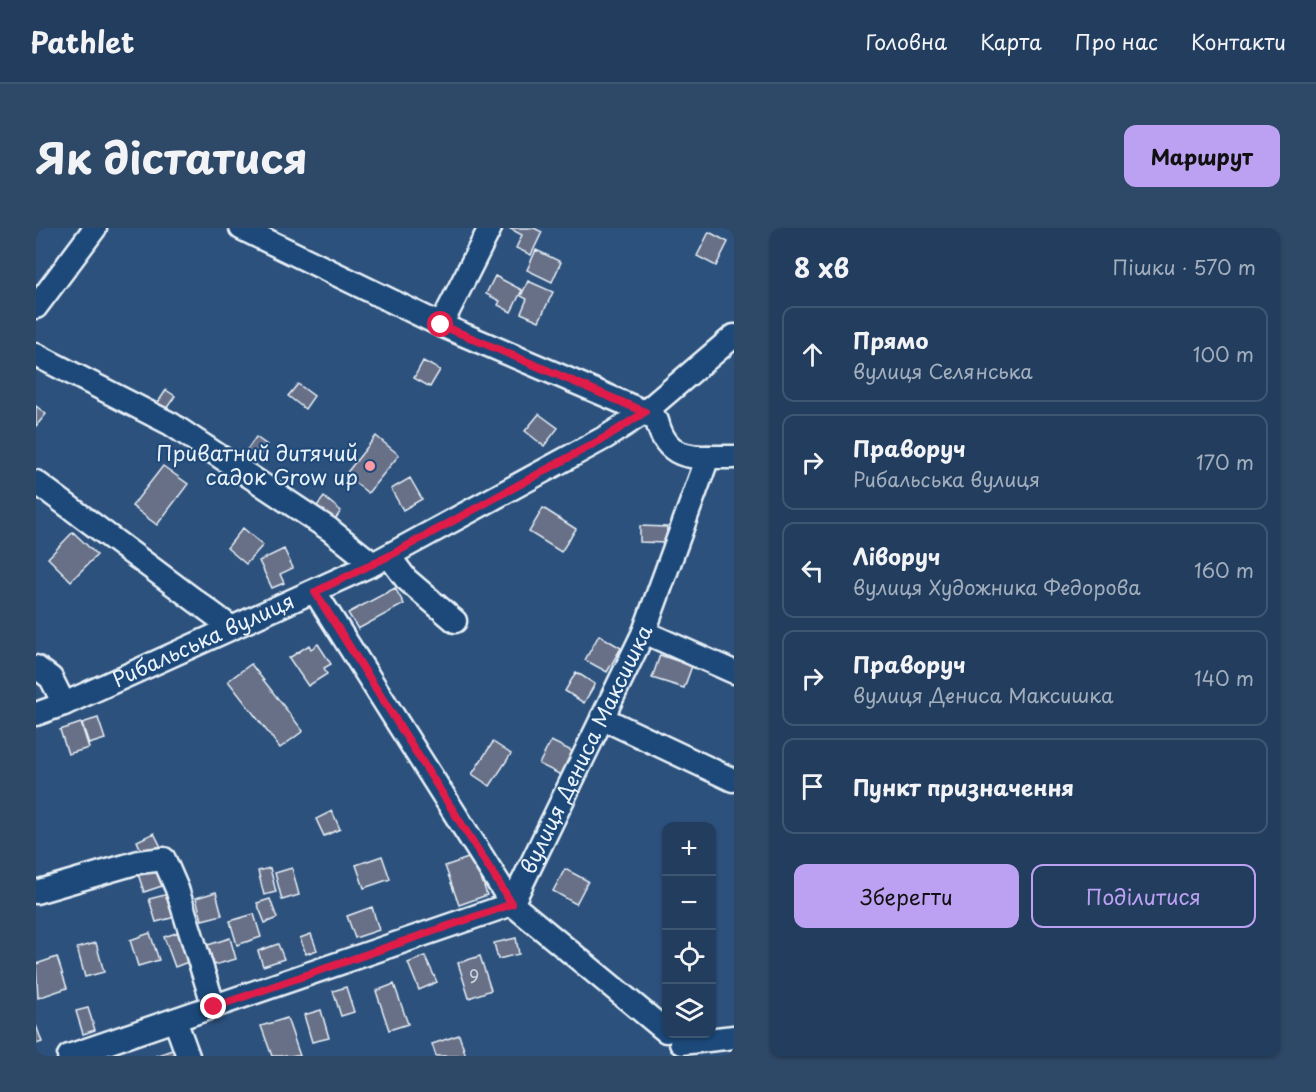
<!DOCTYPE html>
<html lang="uk">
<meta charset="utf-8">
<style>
body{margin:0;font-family:"Playpen Sans",sans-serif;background:#2e4867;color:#f1f3f6}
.controls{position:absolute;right:18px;bottom:18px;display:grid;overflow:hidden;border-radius:12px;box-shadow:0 2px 4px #0004}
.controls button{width:54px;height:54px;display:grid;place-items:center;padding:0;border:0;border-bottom:2px solid #3f5673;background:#223d5e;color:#f1f3f6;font:30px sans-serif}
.stop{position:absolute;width:18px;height:18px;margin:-14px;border:4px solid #e11d48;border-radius:50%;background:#fff}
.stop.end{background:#e11d48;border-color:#fff;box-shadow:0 2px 6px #0008}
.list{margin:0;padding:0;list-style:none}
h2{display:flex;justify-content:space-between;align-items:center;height:78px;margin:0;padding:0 24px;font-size:26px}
h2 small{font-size:20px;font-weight:400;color:#a2aebc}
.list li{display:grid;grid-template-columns:39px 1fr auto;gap:18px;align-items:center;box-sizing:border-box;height:96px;margin:0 12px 12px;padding:0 12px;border:2px solid #3f5673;border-radius:12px}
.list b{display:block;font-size:22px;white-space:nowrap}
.list p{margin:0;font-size:20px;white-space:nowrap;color:#a2aebc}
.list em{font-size:20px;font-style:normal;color:#a2aebc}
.actions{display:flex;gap:12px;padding:18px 24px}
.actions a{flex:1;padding:14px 0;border:2px solid #bca0f2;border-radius:12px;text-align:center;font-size:21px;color:#bca0f2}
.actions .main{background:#bca0f2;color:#111}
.icon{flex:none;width:33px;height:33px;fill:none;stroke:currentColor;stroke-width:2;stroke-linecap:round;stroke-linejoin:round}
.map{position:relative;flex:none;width:698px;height:828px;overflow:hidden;border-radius:12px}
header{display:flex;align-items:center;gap:36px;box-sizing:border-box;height:84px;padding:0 30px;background:#223d5e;border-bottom:2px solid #3f5673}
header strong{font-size:28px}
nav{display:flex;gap:33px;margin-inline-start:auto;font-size:21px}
.intro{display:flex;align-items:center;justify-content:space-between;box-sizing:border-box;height:144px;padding:0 36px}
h1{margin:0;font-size:42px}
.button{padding:15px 27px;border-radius:12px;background:#bca0f2;color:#111;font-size:21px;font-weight:700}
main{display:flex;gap:36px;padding:0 36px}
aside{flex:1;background:#223d5e;border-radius:12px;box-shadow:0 2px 4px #0004}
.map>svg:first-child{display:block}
.building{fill:#676f87;stroke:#e8f1f8;stroke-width:1.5}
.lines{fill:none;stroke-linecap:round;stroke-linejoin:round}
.minor-casing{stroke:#e8f1f8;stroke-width:27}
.minor{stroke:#1f4a7a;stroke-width:22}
.route{stroke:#e11d48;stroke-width:8}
.poi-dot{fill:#ff9aa2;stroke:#1f4a7a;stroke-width:2}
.labels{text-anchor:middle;stroke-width:4.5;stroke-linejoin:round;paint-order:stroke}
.number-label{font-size:18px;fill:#c8d0dc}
.poi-label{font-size:21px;fill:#e8f1f8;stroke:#1f4a7a;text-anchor:end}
.street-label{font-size:21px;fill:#e8f1f8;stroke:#1f4a7a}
</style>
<header>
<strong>Pathlet</strong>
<nav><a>Головна</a><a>Карта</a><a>Про нас</a><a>Контакти</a></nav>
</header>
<div class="intro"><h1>Як дістатися</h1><a class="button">Маршрут</a></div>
<main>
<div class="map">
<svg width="698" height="828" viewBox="0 0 698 828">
<rect width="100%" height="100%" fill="#2d517d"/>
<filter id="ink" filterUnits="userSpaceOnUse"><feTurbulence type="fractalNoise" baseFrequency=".0167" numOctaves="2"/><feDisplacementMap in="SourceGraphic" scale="12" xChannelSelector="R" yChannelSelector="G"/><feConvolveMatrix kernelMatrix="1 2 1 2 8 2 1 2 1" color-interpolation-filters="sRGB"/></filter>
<g filter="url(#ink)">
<path class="building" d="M473,0H498L506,4L495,27L480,20L486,7Z
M673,4L692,14L680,38L661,28Z
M500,22L525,34L516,54L491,42Z
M459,48L486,62L475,84L462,77L464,73L450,66Z
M492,53L517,64L503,93L485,85L491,71L485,68Z
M387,133L404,142L394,159L378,150Z
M262,156L278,168L269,181L252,168Z
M130,162L139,168L128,184L119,179Z
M0,178L10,186L0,198Z
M503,186L522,200L508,218L489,203Z
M340,208L363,227L332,265L309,247Z
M220,209L231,217L214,241L203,233Z
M127,238L152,256L121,297L96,278Z
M374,250L386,271L367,282L355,261Z
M288,269L305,283L295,297L277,283Z
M507,280L540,301L525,324L493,304Z
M604,298L631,299L630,315L604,314Z
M207,300L227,317L210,336L191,320Z
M37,304L61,327L35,353L12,330Z
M248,321L257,340L244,346L248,355L236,360L223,333Z
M359,360L368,376L322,401L312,385Z
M563,407L585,420L571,444L549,432Z
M282,416L295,436L288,440L291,446L272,458L253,430L273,417L275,421Z
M624,427L656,438L648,460L616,450Z
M215,436L267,503L244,520L192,453Z
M540,444L559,456L548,475L529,463Z
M62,490L69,511L53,516L46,495Z
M45,495L53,520L32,526L24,502Z
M515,513L540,525L529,549L503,536Z
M457,514L475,526L454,558L436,546Z
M296,583L304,601L288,608L280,591Z
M118,605L126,621L108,629L101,613Z
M346,628L354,651L328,660L320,637Z
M438,628L451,667L423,677L409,638Z
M128,634L135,655L108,664L101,643Z
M234,640L240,664L228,667L222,643Z
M256,640L263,667L246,672L239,645Z
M529,641L552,653L540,676L517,663Z
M180,664L186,687L166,692L160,670Z
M137,665L143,688L120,694L113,671Z
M234,671L241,690L229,695L221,675Z
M336,679L343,702L319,710L311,688Z
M218,686L225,709L201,717L194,693Z
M146,703L157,732L139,739L128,709Z
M114,705L123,732L102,738L94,712Z
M275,706L281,722L270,726L264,710Z
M194,710L200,731L178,737L172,717Z
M480,710L483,726L462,731L458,715Z
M60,715L68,744L49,749L41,720Z
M242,716L248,731L227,738L222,723Z
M389,728L401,754L383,762L372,735Z
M444,728L455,762L433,770L422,735Z
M21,729L31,760L2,770L0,736Z
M358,756L372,796L353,802L340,763Z
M310,759L318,784L305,788L297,763Z
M52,780L59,802L47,806L40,783Z
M285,782L293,810L276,814L268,787Z
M251,790L264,828H236L225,798Z
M0,797L6,814L0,816Z
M423,807L430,828H400L396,816Z
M142,820L145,828H119Z"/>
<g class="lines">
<defs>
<g id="minor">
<path d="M205,0L405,97L609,184L621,193C632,237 663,228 698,229"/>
<path d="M0,79L59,0"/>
<path d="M405,97L454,0"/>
<path d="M0,127L135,196L293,301L337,336"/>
<path d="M0,254L196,400"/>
<path d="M353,328L370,351L419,393"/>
<path d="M279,364L476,676L630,803"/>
<path d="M608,404L698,444"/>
<path d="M0,439L15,450L28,476"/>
<path id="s1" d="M0,486L28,476L337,336L570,209L609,184L698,108"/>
<path d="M566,490L697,552"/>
<path d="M0,664L103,634L128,631L141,661L178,779"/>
<path d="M139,792L152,828"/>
<path d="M645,815L698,809"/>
<path id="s2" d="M33,828L476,676L608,404L672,229"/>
</g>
</defs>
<use href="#minor" class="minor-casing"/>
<use href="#minor" class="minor"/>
</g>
</g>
<g class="lines" filter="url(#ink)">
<path class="route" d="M178,779L476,676L279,364L353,328L570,209L609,184L405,97"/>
</g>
<circle class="poi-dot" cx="334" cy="238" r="6"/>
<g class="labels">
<g class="number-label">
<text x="438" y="755">9</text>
</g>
<g class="poi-label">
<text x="322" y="233">Приватний дитячий<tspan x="322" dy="24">садок Grow up</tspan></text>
</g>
<g class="street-label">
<text dy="7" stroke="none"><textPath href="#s1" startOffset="183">Рибальська вулиця</textPath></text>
<text dy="7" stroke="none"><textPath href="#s2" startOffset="640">вулиця Дениса Максишка</textPath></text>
</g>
</g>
</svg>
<div class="controls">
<button>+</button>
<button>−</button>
<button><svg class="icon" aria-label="locate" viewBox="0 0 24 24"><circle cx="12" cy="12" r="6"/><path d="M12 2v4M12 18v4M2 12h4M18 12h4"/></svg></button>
<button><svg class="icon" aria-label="layers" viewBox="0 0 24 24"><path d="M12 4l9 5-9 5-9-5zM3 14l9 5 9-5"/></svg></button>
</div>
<div class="stop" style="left:405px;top:97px"></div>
<div class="stop end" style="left:178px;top:779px"></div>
</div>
<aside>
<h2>8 хв<small>Пішки · 570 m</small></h2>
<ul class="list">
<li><svg class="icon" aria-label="ahead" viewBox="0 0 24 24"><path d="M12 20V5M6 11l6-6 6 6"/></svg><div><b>Прямо</b><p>вулиця Селянська</p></div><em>100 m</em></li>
<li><svg class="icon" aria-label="right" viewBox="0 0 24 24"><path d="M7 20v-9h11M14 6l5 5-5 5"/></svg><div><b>Праворуч</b><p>Рибальська вулиця</p></div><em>170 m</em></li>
<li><svg class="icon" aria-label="left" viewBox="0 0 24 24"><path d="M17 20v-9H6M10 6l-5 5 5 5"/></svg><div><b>Ліворуч</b><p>вулиця Художника Федорова</p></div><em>160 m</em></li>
<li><svg class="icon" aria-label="right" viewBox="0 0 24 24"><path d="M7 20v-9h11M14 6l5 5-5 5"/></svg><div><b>Праворуч</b><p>вулиця Дениса Максишка</p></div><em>140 m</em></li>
<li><svg class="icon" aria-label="arrive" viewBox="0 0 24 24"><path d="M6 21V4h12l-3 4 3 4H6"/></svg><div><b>Пункт призначення</b></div></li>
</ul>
<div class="actions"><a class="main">Зберегти</a><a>Поділитися</a></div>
</aside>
</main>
